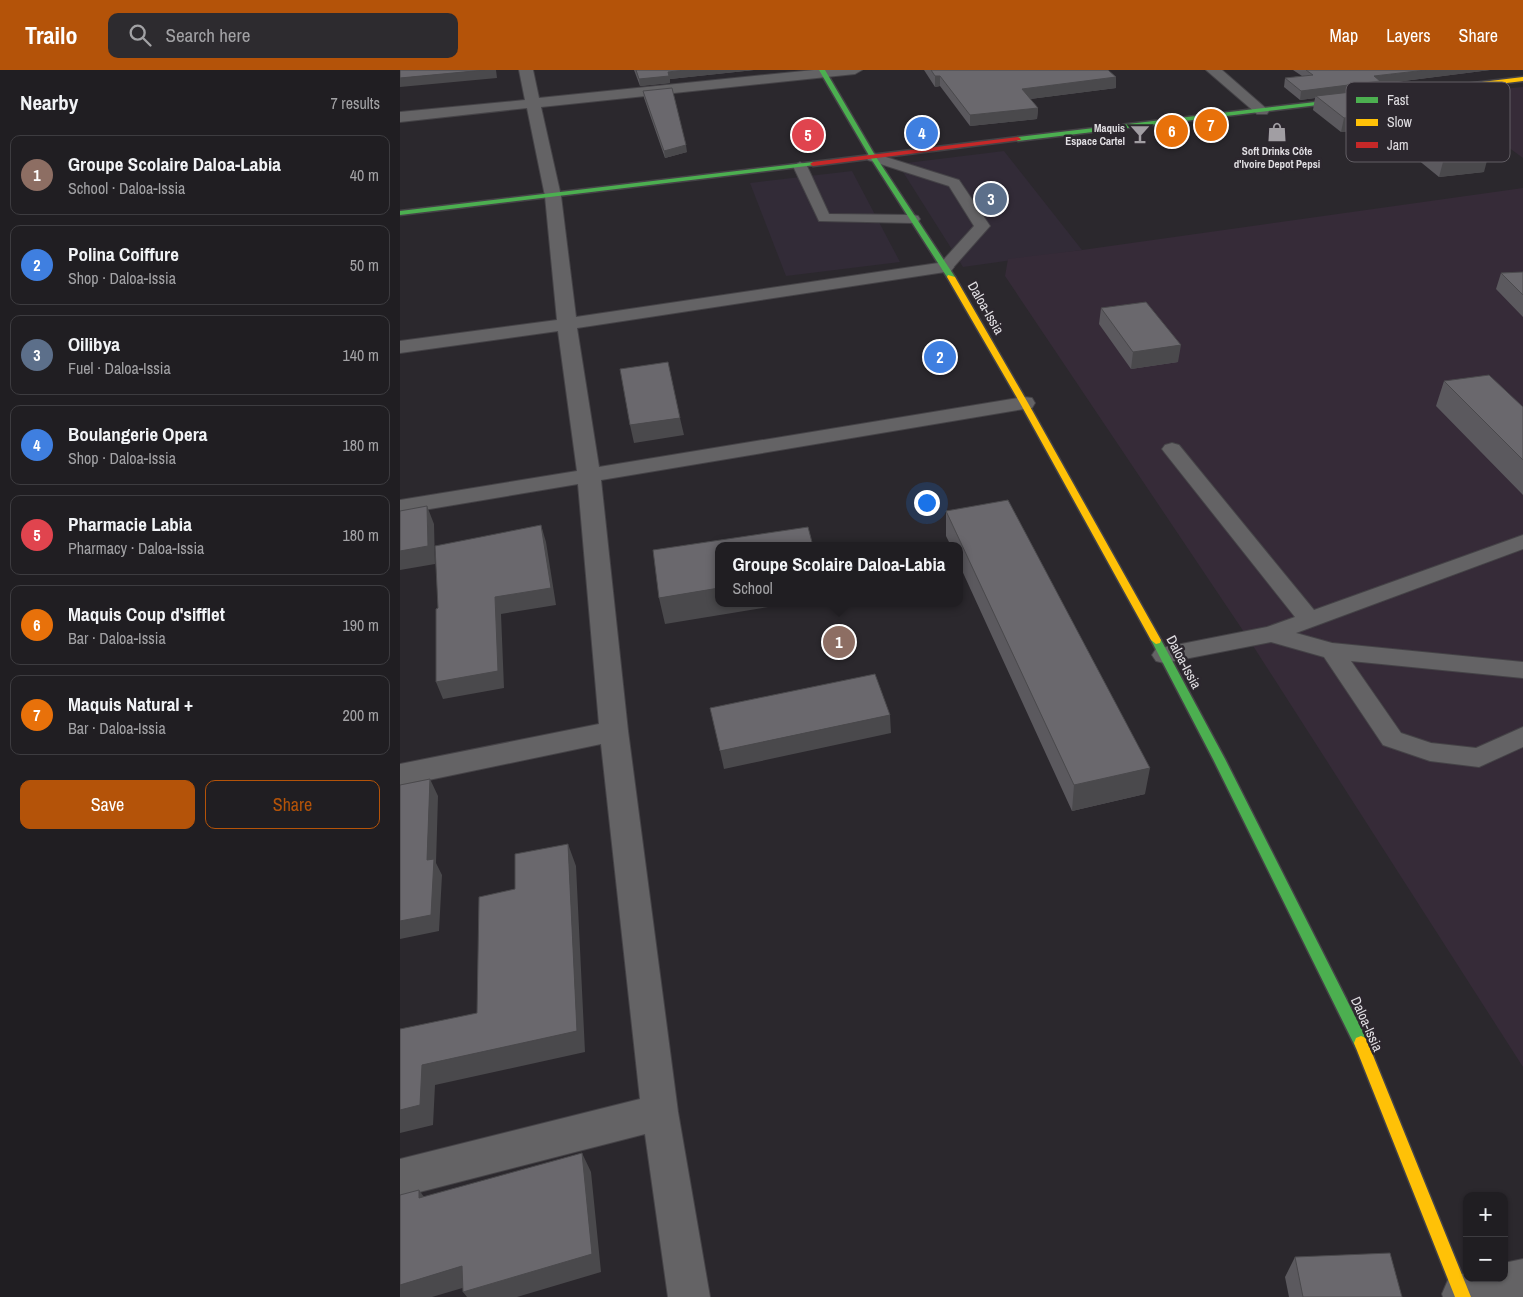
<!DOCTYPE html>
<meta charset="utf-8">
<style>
body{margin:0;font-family:"Archivo Narrow",sans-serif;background:#2d2b2f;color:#f1f3f6}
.controls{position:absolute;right:15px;bottom:15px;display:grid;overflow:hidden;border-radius:10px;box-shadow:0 1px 4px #0004}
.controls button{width:45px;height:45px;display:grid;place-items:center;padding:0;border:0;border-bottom:1px solid #3d3c40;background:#201e22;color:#f1f3f6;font:25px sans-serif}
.you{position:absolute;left:526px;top:432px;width:18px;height:18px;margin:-12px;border:4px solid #fff;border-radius:50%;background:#1a73e8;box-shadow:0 0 0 8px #1a73e833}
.badge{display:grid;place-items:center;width:32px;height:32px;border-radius:50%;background:#b45309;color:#fff;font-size:16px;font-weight:700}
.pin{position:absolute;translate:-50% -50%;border:2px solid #fff;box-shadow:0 1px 5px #0006}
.popup{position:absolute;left:315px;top:472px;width:248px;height:65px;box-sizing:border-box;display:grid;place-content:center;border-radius:10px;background:#201e22;filter:drop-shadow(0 1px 4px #0005);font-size:16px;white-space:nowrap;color:#a2a2a5}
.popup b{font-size:19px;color:#f1f3f6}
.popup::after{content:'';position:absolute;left:50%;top:100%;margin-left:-10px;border:10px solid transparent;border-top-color:#201e22}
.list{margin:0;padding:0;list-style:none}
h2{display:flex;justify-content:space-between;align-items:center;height:65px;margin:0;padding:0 20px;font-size:21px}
h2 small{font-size:16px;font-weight:400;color:#a2a2a5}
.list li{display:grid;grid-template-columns:32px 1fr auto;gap:15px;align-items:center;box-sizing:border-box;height:80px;margin:0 10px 10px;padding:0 10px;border:1px solid #3d3c40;border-radius:10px}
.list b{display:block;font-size:19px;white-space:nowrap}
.list p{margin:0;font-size:16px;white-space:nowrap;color:#a2a2a5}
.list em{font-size:16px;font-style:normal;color:#a2a2a5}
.actions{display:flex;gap:10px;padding:15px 20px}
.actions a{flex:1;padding:11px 0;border:1px solid #b45309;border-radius:10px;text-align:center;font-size:18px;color:#b45309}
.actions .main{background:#b45309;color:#fff}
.icon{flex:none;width:28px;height:28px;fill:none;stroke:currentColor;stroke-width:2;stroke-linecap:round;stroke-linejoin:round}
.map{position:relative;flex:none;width:1123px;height:1227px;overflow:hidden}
header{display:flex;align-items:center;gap:30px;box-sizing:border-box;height:70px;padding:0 25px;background:#b45309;color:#fff}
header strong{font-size:24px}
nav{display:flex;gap:28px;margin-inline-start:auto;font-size:18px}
.search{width:350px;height:45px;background:#2d2b2f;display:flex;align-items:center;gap:12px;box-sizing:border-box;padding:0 18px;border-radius:10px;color:#a2a2a5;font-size:19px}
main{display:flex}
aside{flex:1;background:#201e22}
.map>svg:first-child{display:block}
.built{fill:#322b37}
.education{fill:#362b38}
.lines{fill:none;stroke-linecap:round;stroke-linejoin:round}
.lane-casing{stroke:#454347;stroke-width:2}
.street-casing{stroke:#454347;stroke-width:2}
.fast-casing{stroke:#454347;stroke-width:3}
.slow-casing{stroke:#454347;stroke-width:3}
.jam-casing{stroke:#454347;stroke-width:3}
.lane{fill:#646365;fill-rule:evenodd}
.street{fill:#646365;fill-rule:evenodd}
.fast{fill:#4caf50;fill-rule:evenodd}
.slow{fill:#ffc107;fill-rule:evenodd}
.jam{fill:#c62828;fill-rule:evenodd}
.wall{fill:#5b595e}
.shaded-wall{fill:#4a494c}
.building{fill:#6a686d;stroke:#4a494c}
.labels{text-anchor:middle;stroke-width:5;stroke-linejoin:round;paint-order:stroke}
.far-poi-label{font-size:11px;font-weight:bold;fill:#e0dee2;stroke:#2c272e;text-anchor:end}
.street-label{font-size:14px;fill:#e0dee2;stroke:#2c272e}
.key{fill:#2c272e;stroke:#625e64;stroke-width:1}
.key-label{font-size:14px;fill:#e0dee2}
</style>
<header>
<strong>Trailo</strong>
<div class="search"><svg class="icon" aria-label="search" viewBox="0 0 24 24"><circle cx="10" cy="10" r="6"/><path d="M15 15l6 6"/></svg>Search here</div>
<nav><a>Map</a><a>Layers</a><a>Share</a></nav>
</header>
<main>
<aside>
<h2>Nearby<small>7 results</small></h2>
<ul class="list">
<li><span class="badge" style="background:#8d6e63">1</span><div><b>Groupe Scolaire Daloa-Labia</b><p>School · Daloa-Issia</p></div><em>40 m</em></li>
<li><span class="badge" style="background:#3f7fe0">2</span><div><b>Polina Coiffure</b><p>Shop · Daloa-Issia</p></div><em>50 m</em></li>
<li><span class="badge" style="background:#5c6f8a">3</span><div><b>Oilibya</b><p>Fuel · Daloa-Issia</p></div><em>140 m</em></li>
<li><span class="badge" style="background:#3f7fe0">4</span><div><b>Boulangerie Opera</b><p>Shop · Daloa-Issia</p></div><em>180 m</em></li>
<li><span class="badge" style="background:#e0444e">5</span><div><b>Pharmacie Labia</b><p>Pharmacy · Daloa-Issia</p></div><em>180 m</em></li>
<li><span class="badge" style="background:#e8710a">6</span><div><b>Maquis Coup d'sifflet</b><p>Bar · Daloa-Issia</p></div><em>190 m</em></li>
<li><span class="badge" style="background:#e8710a">7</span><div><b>Maquis Natural +</b><p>Bar · Daloa-Issia</p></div><em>200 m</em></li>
</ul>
<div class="actions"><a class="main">Save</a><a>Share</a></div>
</aside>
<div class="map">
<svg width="1123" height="1227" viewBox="0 0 1123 1227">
<rect width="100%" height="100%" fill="#2b282d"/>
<path class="built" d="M604,81L682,180L563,197L498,94Z
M452,101L500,192L386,206L350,113Z"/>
<path class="education" d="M1123,17V88L1037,25Z
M1123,118V997L848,568L605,206L608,189L682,180Z"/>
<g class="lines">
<defs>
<path id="lane" d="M473,83L559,110L590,156L551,200H539L537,197L574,156L549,116L468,90L466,87L468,84Z
M400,92L407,96L429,144L513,145L518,146L520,149L518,152L513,153L419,151L393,96Z
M772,373L779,375L914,540L1123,465V479L896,563L932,573L1123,592V608L951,591L1001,663L1031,673L1076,678L1123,657V677L1079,697L1030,691L983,675L924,587L871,572L764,593L756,591L752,585L756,579L867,557L895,547L765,383L762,379L765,375Z"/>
<path id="street" d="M119,0H133L139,28L414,0H462L455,4L141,37L161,126L176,247L545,192L551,193L554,197L551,201L545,202L177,258L199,397L624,327L632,328L635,333L632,338L624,339L201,410L228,661L278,1042L310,1227H268L245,1064L0,1127V1089L240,1029L201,674L0,716V694L199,654L178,414L0,444V430L177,401L158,261L0,283V271L157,250L145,126L127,38L0,52V42L125,30Z
M806,0H822L869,41L867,44H857Z
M1123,1189V1227H1043L1042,1224L1048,1210L1067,1202V1208H1104V1193Z"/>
<path id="fast" d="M419,0H425L476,87L555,207L554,209L547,207L470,87Z
M924,31L926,32V34L618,71L615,69L618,67Z
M413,92L416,94L415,95L0,145V141Z
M756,566L761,570L825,689L966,968L968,973L966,978L961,980L956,978L813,689L751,570Z"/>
<path id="slow" d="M1123,7V11L924,35L921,33L924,31Z
M548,205L555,207L628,333L761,570L760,573L756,574L751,570L620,333L547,207Z
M961,966L966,968L968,973L1071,1227H1055L954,973L956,968Z"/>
<path id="jam" d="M618,67L621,69L620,70L413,96L410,94L413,92Z"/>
</defs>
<use href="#lane" class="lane-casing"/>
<use href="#street" class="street-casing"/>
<use href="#fast" class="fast-casing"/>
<use href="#slow" class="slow-casing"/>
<use href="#jam" class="jam-casing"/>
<use href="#lane" class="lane"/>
<use href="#street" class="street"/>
<use href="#fast" class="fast"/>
<use href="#slow" class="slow"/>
<use href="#jam" class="jam"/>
</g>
<path class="wall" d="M234,0H354L270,9V13L240,16Z
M524,0H708L716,18L630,29L638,38L637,49L570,56L540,16L535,17Z
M893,0H1090L980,14L979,19L1084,102L1039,107L979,58L941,62L913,40L915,28L900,30L884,17L885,8L902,6Z
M243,21L287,82L265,88L244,28Z
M1123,202V247L1096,219L1101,203Z
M701,238L778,292L731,299L699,254Z
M1044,311L1123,337V425L1036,336Z
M546,441L745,724L672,741L559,494V476H551L546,466Z
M895,1187L1002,1227H889L885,1207Z"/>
<path class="shaded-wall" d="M85,0H96L97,8L0,17V8Z
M285,0H354L270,9V13L240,16L239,9L268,2Z
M1026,0H1090L980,14L978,20L916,26L915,28L900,30L901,21L974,6Z
M535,6H540V16L535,17Z
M716,7V18L622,30V19Z
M638,38L637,49L570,56V45Z
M982,43L979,58L941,62L944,48Z
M286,75L287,82L265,88L264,81Z
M1088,87L1084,102L1039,107L1043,92Z
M781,275L778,292L731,299L733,282Z
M280,348L284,365L234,373L230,355Z
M27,436L34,454L35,494L0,500V481Z
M141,455L146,472L156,535L101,544L104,618L43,629L36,612L95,527Z
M319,518V533H392L265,554L259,528Z
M490,645L491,663L324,699L320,681Z
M750,698L745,724L672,741L674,715Z
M30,709L38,726L36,793L42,805L39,861L0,869V851L27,790Z
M168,774L176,796L185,982L35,1015L33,1055L0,1063V1040L22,995L177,961Z
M182,1083L191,1102L201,1202L117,1227H67L63,1222Z
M19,1120L32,1138L19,1128Z
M62,1196L76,1214L32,1227H0V1215Z"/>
<path class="building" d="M0,0H85L0,8Z
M236,0H285L268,2L269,6L239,9Z
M531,0H708L716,7L622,19L638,38L570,45L540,6H535Z
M906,0H1026L974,6L980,11L901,21L885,8L913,5Z
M995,17L1088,87L1043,92L982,43L944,48L916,26Z
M272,18L286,75L264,81L243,21Z
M1123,202V225L1101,203Z
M746,232L781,275L733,282L701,238Z
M268,292L280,348L230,355L220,299Z
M1089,305L1123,337V390L1044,311Z
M608,430L750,698L674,715L546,441Z
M27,436L28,476L0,481V441Z
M141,455L151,518L95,527L98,601L36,612V539L38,538L35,476Z
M408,457L413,476H319V518L259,528L253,480Z
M475,604L490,645L320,681L310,638Z
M30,709L27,790L34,789L31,845L0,851V715Z
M168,774L177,961L22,995L20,1035L0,1040V959L77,943L79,827L115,819V784Z
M182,1083L192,1184L63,1222L62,1196L0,1215V1125L19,1120V1128Z
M990,1183L1002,1227H903L895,1187Z"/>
<defs>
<symbol id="shop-bare" viewBox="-9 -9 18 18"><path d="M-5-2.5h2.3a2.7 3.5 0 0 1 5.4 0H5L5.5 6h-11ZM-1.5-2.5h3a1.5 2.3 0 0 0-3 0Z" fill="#a19ea3" stroke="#2c272e" stroke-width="2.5" paint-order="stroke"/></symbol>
<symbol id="bar-bare" viewBox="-9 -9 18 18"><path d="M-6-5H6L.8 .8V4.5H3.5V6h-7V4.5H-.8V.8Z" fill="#a19ea3" stroke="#2c272e" stroke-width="2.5" paint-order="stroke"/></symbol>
</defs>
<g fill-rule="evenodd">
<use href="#shop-bare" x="863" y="48" width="28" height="28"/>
<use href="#bar-bare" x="726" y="50" width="28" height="28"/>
</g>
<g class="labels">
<g class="far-poi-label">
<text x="725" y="62">Maquis<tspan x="725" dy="13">Espace Cartel</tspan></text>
<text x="877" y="85" text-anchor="middle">Soft Drinks Côte<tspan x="877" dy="13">d'Ivoire Depot Pepsi</tspan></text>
</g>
<g class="street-label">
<text transform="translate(586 238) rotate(60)" y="5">Daloa-Issia</text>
<text transform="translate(784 592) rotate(62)" y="5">Daloa-Issia</text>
<text transform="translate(967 954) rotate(66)" y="5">Daloa-Issia</text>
</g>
</g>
<rect x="946" y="12" width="164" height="80" rx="8" class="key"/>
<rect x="956" y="27" width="22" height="6" fill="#4caf50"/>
<rect x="956" y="49" width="22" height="7" fill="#ffc107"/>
<rect x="956" y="72" width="22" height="6" fill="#c62828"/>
<g class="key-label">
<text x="987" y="35">Fast</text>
<text x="987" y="57">Slow</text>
<text x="987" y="80">Jam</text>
</g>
</svg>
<div class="controls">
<button>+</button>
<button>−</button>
</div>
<div class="you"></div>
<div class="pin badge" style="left:439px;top:572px;background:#8d6e63">1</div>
<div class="popup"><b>Groupe Scolaire Daloa-Labia</b>School</div>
<div class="pin badge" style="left:540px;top:287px;background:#3f7fe0">2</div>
<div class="pin badge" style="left:591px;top:129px;background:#5c6f8a">3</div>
<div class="pin badge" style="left:522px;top:63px;background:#3f7fe0">4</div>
<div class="pin badge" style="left:408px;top:65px;background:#e0444e">5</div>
<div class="pin badge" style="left:772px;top:61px;background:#e8710a">6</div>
<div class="pin badge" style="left:811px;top:55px;background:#e8710a">7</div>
</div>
</main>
